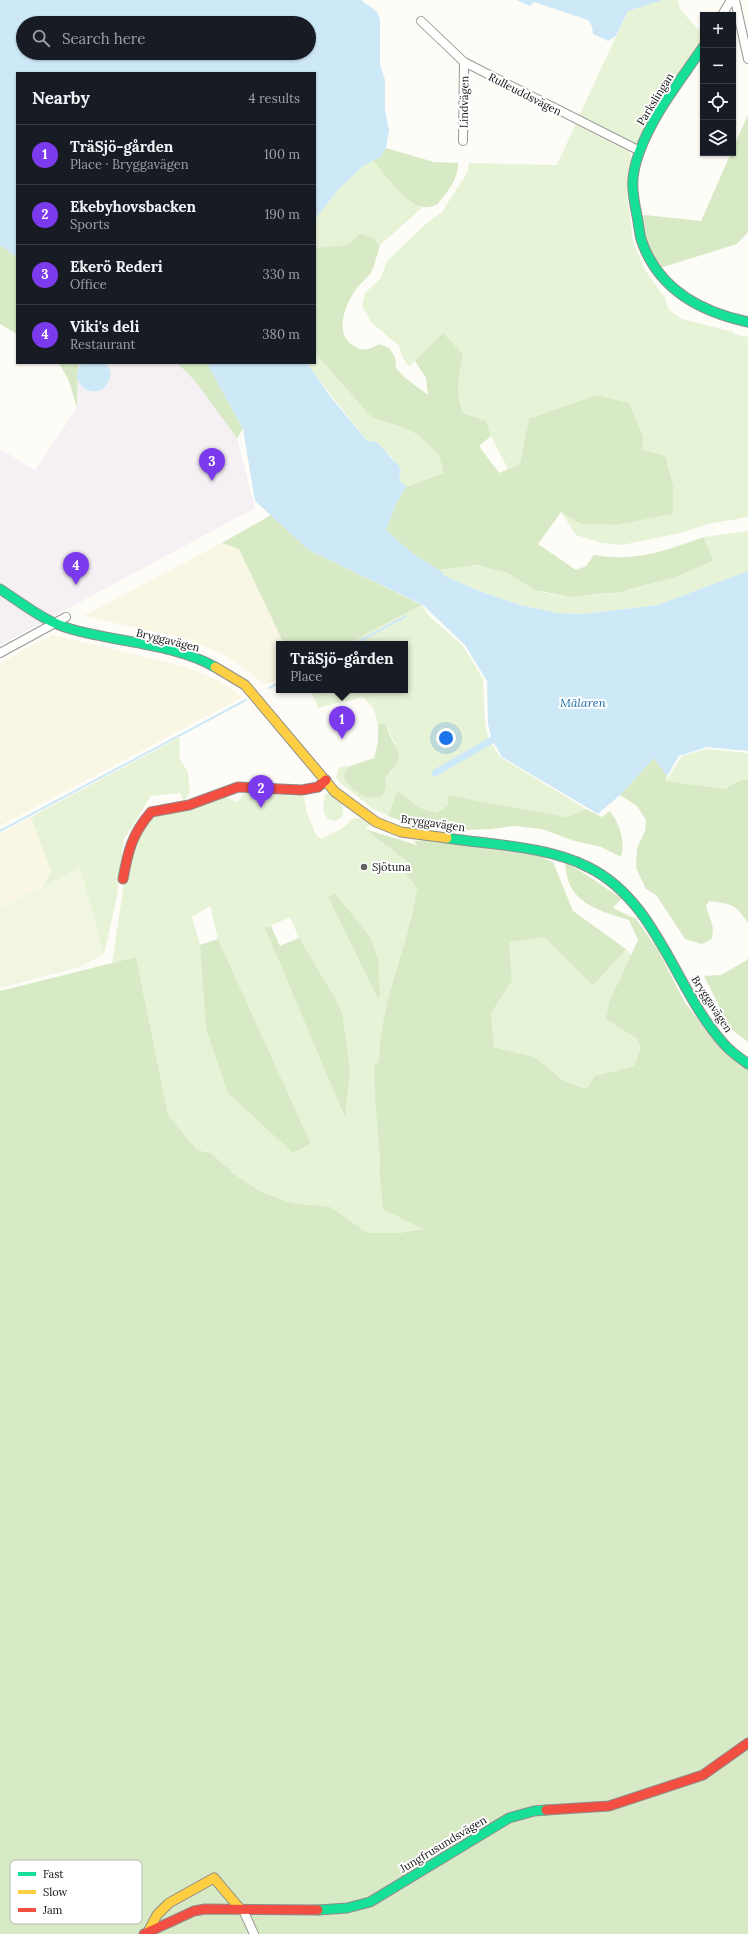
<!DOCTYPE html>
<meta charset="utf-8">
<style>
body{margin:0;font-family:Lora,serif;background:#242831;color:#f1f3f6}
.controls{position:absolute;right:12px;top:12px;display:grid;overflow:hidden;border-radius:0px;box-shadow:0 1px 3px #0004}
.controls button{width:36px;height:36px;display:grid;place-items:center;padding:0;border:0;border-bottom:1px solid #363941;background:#171b24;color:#f1f3f6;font:20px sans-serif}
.you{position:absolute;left:446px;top:738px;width:14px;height:14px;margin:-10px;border:3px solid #fff;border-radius:50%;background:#1a73e8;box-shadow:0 0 0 6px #1a73e833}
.badge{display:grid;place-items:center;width:26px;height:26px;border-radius:50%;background:#7c3aed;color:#fff;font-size:13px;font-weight:700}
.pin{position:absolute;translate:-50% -33px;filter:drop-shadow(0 1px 2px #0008)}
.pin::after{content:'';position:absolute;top:21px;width:14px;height:12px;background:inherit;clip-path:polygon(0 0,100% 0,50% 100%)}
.popup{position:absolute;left:276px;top:641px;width:132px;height:52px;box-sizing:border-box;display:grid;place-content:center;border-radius:0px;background:#171b24;filter:drop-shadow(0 1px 3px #0005);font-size:13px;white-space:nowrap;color:#9ea1a6}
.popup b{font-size:15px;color:#f1f3f6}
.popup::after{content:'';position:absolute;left:50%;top:100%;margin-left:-8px;border:8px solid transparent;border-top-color:#171b24}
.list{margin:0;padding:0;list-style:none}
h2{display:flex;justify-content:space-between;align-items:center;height:52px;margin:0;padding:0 16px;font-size:17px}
h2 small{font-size:13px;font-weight:400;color:#9ea1a6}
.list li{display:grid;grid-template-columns:26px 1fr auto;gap:12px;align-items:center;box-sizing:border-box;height:60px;padding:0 16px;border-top:1px solid #363941}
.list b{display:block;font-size:15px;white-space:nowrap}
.list p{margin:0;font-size:13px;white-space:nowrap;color:#9ea1a6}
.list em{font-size:13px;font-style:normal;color:#9ea1a6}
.icon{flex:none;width:22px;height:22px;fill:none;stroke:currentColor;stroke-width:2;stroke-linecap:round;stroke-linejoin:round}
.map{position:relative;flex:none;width:748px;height:1934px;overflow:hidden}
.search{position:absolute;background:#171b24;box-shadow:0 1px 3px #0004;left:16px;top:16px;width:300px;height:44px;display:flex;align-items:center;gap:10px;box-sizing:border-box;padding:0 14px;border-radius:22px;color:#9ea1a6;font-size:15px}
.panel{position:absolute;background:#171b24;box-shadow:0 1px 3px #0004;left:16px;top:72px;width:300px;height:292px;border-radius:0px}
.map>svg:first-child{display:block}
.industrial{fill:#f5f0f3}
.farmland{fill:#f9f7e4}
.green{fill:#e7f3d7;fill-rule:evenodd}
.forest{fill:#d8eac5}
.pitch{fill:#f0f6e1}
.water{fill:#cde8f7;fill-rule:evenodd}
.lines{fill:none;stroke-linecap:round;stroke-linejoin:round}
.stream{stroke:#cde8f7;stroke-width:2}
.canal{stroke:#cde8f7;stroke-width:7}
.street-casing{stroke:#979795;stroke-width:10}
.fast-casing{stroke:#8e8d8b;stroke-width:11}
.slow-casing{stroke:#8e8d8b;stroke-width:11}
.jam-casing{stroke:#8e8d8b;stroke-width:11}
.street{stroke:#fffffe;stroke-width:8}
.fast{stroke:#16e098;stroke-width:9}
.slow{stroke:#ffcf43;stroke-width:9}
.jam{stroke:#f24e42;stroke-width:9}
.poi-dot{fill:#646362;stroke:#fff;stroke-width:1.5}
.labels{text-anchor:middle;stroke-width:4;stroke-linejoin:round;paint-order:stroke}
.street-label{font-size:11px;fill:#111;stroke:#fff}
.poi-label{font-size:11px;fill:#111;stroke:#fff;text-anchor:start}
.water-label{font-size:12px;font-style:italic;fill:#1768a6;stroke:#fff}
.key{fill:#fff;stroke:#b8b8b8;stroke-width:1}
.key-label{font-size:11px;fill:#111}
</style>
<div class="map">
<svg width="748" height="1934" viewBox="0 0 748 1934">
<rect width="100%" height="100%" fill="#fdfcf7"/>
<path class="industrial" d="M78,363H177L195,381L237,438L255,508L0,645V449L35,470L77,408Z"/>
<path class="farmland" d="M222,543L239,549L284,644H279V678L266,685L226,656L188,639L83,616Z
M52,635L184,666L217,680L243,697L0,826V663Z
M31,817L51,871L43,887L0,908V834Z"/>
<path class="green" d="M663,0H678L680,9L703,35V42L644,138L635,145L578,118L628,11Z
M576,123L629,150L632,160L627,194L633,241L645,270L665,298L669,310L682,319L733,332L734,334L748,337V517L708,524L680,533L622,545L602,543L576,535L561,512L580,524L617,525L673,514L642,450L529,419L520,464L508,469L491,436L486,421L463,413C455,393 459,374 463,354L443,333L409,367L402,356L399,346L371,322L362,305L365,293L381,278L387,261L427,223L442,212L467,173L469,163L557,165Z
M373,160L410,201L423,207L380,245L373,238L347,245L315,248V219L338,190L363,166Z
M315,351L321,360L372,418L403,427L418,435L439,455L443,473L406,487L399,480L401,470L391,456L375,441L368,442L312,371L307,363H315Z
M748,531V571L658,605L583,614L558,613L520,605L477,590L445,576L438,570C460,567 485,561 507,572C516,577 525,587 535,590C592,608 660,583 713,561L704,537Z
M422,605L428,615L463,646L483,679L485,724L489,740L500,757L586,809L566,817L447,795L448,805L437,813L420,808L397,791L388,816L372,808L339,782L336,778L339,767L350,766L344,773L345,781L357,793L386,787L385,778L393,771L397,748L385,724L378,725L374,709L363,697L318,708L311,690H405V644H346Z
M180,737L179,758L188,772L190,792L184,801L180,793L151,796L124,839L117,896L104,954L80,868L43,887L51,871L31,817Z
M707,749L748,753V780H740L725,789L666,781L682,756Z
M245,791L300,794L304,797L307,813L317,837L322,839C333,832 344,830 352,819L360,818L370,825L365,829L410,864L405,871L417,888C409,947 379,1002 379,1062L374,1066L375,1101L380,1159L379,1168L383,1208L424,1229L399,1233L367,1234L331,1207L292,1203L261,1192L234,1174L211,1153L197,1150L168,1115L136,957L112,963L129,851L152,813L223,796L238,802ZM335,894L370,937L377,997L328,897ZM210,906L218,939L311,1144L293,1153L206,1029L200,945L192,917ZM290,917L299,938L334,996L345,1116L266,928Z
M330,791C338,799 347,805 342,817L335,821L327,819L323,809L325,795Z
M544,937L593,986L626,949L631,955L609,1002L606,1019L637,1039L641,1047L634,1066L595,1076L586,1089L564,1081L534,1057L494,1047L491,1013L512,981L509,942Z"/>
<path class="forest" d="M748,115V232L737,244L657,269L638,217L645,215L701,221L731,153H733V148Z
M386,148L434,162L458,163C459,179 446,193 437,205C433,206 428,208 424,207C408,207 383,172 373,160L380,157Z
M360,234L373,238L380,245C377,254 375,266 370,274C366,279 361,283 357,288C345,304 332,336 356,347C365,352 370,349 379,344L389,348L395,357L396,368L404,377L428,395L426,378L415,361L443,333L463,354C459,374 455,393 463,413L486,421L491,436L479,446L499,473L520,464L529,419L597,395L629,403L643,437L642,450L665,456L673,486V514L617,525L580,524L561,512L538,544L576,570L586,566L594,555C638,562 663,551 704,537L713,561L675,577L620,592L572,597L534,590L506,572L477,565L438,570L412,553L386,530L396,504L406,487L443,473L439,455L418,435L403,427L372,418L321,360L315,351V248L347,245Z
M0,245L17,257V334L0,324Z
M59,363H78L77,408L69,381Z
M177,363H207L243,429L237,438L195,381Z
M271,515L309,550L422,605L346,644H284L239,549L222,543Z
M385,723C394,753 411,751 385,778L386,787L382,796C367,802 355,792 345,781L344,773L350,766L374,758L378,742V725Z
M654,758L667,776L666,781L725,789L740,780H748V923C735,903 731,904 709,901L706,906L713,928L712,939L702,944L685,939L656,895L646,889L636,868L637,848L645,831L646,820L637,806L620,795Z
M397,791L420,808L437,813L448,805L447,795L566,817L586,809L602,817L610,811C619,823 626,842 621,857L601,847L574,841L542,829L514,826L491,829L466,830L434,828L415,826L388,816Z
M365,829L417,845L414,841L424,840L539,856L553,862L573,911L626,949L593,986L544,937L509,942L512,981L491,1013L494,1047L534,1057L564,1081L586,1089L595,1076L634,1066L641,1047L637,1039L606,1019L609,1002L638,940L629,920C608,913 580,907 570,885C567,879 566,870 565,863C586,872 602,887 622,898L613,908L636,919L658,950L684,1001L711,1037L732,1058L748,1069V1934H0V991L136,957L168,1115L197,1150L211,1153L234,1174L261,1192L292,1203L331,1207L367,1233H399L423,1229L383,1209L379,1168L380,1159L375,1101L374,1065L379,1062C379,1002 409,947 417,888L404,871L410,864Z
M335,893L370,937L378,959L380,996L377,997L328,897Z
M271,926L280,946L299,938L334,996L342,1013L350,1070L345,1117L265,928Z
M218,939L311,1144L293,1153L228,1093L206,1029L200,945Z
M748,957V1042L730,1028L704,976L721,975L747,960Z"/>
<path class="pitch" d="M80,868L104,954L80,967L0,988V908Z"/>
<path class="water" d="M0,0H361L377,12L380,19V65L385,80V110L389,130L386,148L380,157L363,166L338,190L315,219V73H17V257L0,245ZM23,23H309V53H23Z
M516,0H663L628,11L616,36L608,41L593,34L592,27L588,20L534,2L530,6Z
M82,363H105C110,368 112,374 109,380C100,405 64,384 82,363Z
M207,363H307L330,396L368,442L375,441C382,446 394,462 398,464L401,470L399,480L406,487L396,504L386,530L412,553L438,569L445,576L477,590L520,605L558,613L583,614L658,605L748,571V751L707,747L679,756L667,776L654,758L620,795L598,814L502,757L492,740L488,724L487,681L465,645L423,605L309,550L255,501L243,429Z"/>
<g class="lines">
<path class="stream" d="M354,644L406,616
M269,688L279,683
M0,831L246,700"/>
<path class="canal" d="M435,773L492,740"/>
<defs>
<path id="street" d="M735,0L748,59
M722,15L731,0
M421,21L464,62L640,151
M463,141L464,62
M0,653L66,617
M243,1910L254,1934"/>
<path id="fast" d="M703,47C680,81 653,114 639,153C630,178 632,191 637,216C639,225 639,234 642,242C659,290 701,312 748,322
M0,589C23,604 45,622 71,629C116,642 175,644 215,667
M447,838C492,845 547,846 588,867C658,901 675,991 725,1045C731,1052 740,1058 748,1064
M318,1910L347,1908L370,1902L509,1818L534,1811L546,1810"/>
<path id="slow" d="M215,667L245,685L335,792L376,822L401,832L447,838
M148,1932L157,1915L169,1903L214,1878L241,1910"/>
<path id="jam" d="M123,879C128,851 132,834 151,812L189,805L238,787L302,790L318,787L326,780
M546,1810L609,1806L703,1775L748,1743
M144,1934L194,1911L205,1909L318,1910"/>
</defs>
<use href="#street" class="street-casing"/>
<use href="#fast" class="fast-casing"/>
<use href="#slow" class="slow-casing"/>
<use href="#jam" class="jam-casing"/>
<use href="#street" class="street"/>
<use href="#fast" class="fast"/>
<use href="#slow" class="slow"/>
<use href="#jam" class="jam"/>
</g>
<circle class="poi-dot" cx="364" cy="867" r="4"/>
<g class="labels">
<g class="street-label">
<text transform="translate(525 94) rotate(27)" y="4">Rulleuddsvägen</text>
<text transform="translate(655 99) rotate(-58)" y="4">Parkslingan</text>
<text transform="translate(464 102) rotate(-89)" y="4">Lindvägen</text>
<text transform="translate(168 640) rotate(14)" y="4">Bryggavägen</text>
<text transform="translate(433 823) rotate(8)" y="4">Bryggavägen</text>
<text transform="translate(712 1004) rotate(57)" y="4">Bryggavägen</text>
<text transform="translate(443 1844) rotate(-31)" y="4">Jungfrusundsvägen</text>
</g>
<g class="poi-label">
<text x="372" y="871">Sjötuna</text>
</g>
<g class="water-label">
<text x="583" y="707">Mälaren</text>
</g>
</g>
<rect x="10" y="1860" width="132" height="64" rx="6" class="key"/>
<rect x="18" y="1872" width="18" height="4" fill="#16e098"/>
<rect x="18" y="1890" width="18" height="4" fill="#ffcf43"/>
<rect x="18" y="1908" width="18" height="4" fill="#f24e42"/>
<g class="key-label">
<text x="43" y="1878">Fast</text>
<text x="43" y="1896">Slow</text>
<text x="43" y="1914">Jam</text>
</g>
</svg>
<div class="controls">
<button>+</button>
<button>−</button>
<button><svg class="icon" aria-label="locate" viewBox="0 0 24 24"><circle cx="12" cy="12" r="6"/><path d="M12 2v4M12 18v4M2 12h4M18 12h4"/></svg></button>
<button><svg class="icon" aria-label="layers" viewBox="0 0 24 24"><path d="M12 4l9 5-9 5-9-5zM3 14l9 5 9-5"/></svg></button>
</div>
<div class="you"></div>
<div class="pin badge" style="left:342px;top:739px">1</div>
<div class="popup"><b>TräSjö-gården</b>Place</div>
<div class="pin badge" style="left:261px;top:808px">2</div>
<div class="pin badge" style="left:212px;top:481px">3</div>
<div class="pin badge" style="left:76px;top:585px">4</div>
<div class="search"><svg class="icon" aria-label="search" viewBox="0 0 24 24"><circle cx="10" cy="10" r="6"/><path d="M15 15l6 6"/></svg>Search here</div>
<section class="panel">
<h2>Nearby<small>4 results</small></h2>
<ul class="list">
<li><span class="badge">1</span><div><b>TräSjö-gården</b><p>Place · Bryggavägen</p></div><em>100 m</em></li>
<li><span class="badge">2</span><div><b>Ekebyhovsbacken</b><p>Sports</p></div><em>190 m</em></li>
<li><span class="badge">3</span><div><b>Ekerö Rederi</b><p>Office</p></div><em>330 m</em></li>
<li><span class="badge">4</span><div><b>Viki's deli</b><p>Restaurant</p></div><em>380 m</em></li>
</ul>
</section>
</div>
